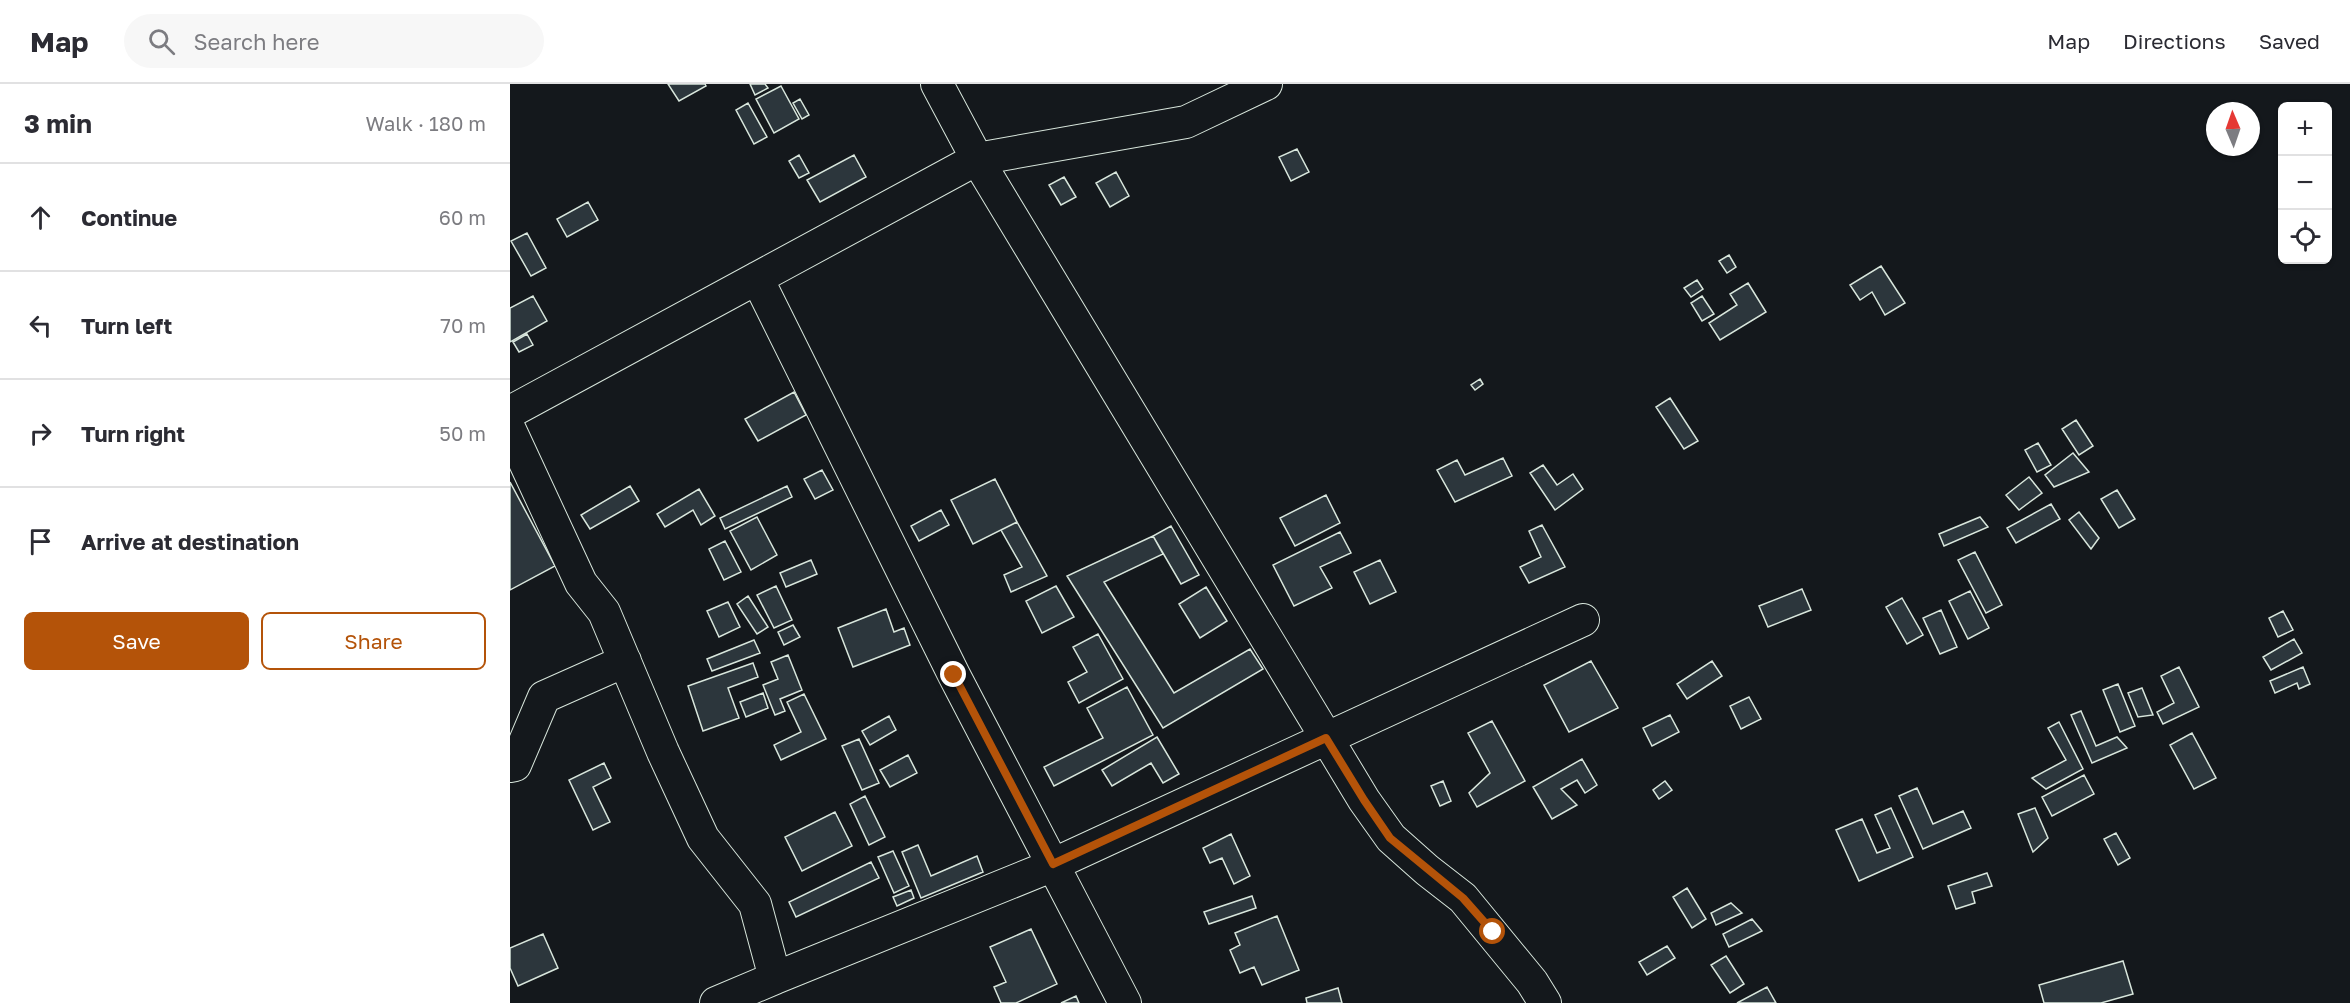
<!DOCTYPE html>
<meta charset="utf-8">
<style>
body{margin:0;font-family:"Golos Text",sans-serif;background:#f7f7f7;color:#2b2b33}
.controls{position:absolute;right:18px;top:18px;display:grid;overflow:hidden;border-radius:9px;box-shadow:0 2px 4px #0004}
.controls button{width:54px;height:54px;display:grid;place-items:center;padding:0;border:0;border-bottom:2px solid #e1e1e2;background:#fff;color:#2b2b33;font:30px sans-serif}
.compass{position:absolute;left:1696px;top:18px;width:54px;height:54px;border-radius:50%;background:#fff;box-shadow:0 2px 4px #0004;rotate:358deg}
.stop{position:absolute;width:18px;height:18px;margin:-14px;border:4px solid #b45309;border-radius:50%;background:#fff}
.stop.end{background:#b45309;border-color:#fff;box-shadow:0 2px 6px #0008}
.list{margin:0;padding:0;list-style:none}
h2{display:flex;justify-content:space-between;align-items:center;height:78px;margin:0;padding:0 24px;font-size:26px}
h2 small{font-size:20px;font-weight:400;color:#7c7c81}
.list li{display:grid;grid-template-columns:39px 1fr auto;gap:18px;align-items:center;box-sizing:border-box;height:108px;padding:0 24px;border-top:2px solid #e1e1e2}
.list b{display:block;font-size:22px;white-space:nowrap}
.list em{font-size:20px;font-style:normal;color:#7c7c81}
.actions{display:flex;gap:12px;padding:18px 24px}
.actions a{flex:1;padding:14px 0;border:2px solid #b45309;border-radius:9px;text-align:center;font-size:21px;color:#b45309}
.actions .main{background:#b45309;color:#fff}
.icon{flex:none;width:33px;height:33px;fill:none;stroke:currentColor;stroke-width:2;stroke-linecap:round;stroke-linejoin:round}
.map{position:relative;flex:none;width:1840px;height:919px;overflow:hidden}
header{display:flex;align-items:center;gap:36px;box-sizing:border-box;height:84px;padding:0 30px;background:#fff;border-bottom:2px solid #e1e1e2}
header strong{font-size:28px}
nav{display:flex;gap:33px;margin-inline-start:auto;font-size:21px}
.search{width:420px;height:54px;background:#f7f7f7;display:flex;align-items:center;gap:15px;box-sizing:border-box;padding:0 21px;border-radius:33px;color:#7c7c81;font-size:22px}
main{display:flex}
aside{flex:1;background:#fff}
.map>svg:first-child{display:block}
.building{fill:#2c363c;stroke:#d8e6dc;stroke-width:1.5}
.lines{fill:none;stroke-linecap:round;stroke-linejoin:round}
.minor-casing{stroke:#d8e6dc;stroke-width:34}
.minor{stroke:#14181c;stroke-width:32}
.route{stroke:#b45309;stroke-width:8}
</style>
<header>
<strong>Map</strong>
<div class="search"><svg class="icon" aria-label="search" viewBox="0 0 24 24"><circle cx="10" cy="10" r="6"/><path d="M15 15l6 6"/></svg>Search here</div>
<nav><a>Map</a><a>Directions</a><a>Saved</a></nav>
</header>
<main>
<aside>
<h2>3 min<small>Walk · 180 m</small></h2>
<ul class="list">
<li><svg class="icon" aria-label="ahead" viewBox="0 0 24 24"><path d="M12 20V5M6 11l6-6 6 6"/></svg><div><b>Continue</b></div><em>60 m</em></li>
<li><svg class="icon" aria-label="left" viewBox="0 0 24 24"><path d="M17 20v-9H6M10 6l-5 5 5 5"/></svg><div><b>Turn left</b></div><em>70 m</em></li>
<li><svg class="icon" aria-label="right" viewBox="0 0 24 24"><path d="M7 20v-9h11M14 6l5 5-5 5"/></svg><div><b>Turn right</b></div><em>50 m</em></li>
<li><svg class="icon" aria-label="arrive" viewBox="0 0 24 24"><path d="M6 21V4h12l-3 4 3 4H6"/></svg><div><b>Arrive at destination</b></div></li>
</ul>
<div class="actions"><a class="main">Save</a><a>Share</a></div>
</aside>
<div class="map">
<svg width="1840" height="919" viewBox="0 0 1840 919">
<rect width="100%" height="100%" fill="#14181c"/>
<path class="building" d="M158,0H195L196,2L169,17Z
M240,0H255L258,4L245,11Z
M271,2L289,35L264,49L246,15Z
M290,15L299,31L292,35L283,19Z
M238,19L257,53L244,60L226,26Z
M787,65L799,88L781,97L769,73Z
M289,71L299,89L289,94L279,77Z
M344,71L356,93L310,118L297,96Z
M606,88L619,112L600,123L586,99Z
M554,93L566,113L551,121L539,101Z
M78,118L88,136L57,153L47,135Z
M17,149L36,184L21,192L1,157Z
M1219,171L1226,183L1217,189L1209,177Z
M1371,182L1395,219L1375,231L1362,208L1350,216L1340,201Z
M1187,196L1193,205L1181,213L1174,204Z
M1238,199L1256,228L1210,256L1199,239L1227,221L1220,210Z
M23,212L37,237L0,258V224Z
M1192,212L1204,230L1192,237L1181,219Z
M17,250L23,261L9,268L3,258Z
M970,295L973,300L965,306L961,301Z
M284,308L296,331L248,357L235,335Z
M1160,314L1188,357L1174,365L1146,323Z
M1566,336L1583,362L1569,371L1552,345Z
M1528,359L1541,381L1527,388L1515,366Z
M1563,369L1579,388L1544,403L1535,391Z
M993,374L1002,392L945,418L927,386L947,376L955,391Z
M1033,381L1047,401L1063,390L1073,405L1045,426L1020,389Z
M312,386L323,406L305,415L294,395Z
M1519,393L1532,409L1509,426L1496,411Z
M485,395L507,438L463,460L441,416Z
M0,398L45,482L0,506Z
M120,402L129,417L80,445L71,431Z
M277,402L282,413L215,445L210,434Z
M189,405L205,432L191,441L183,426L155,443L147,430Z
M1607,406L1625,435L1609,444L1591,415Z
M816,411L830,439L785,462L770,434Z
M1541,420L1550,435L1506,459L1497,444Z
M431,426L439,441L409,457L401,442Z
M1569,428L1589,454L1581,465L1559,436Z
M247,433L267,471L241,486L220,447Z
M1470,433L1478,443L1434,462L1429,450Z
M507,438L537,492L501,508L494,491L512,483L491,446Z
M1032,441L1055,483L1019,499L1010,483L1031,473L1019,447Z
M661,442L689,491L671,500L643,452Z
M830,448L841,469L810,483L822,504L784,522L763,481Z
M643,452L653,470L594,498L664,609L740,565L753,585L653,644L557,492Z
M215,457L231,488L214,496L199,465Z
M1465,468L1492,521L1476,529L1448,476Z
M301,476L307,490L276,503L270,489Z
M870,476L886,508L860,520L844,488Z
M266,502L282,536L264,544L247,511Z
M546,502L564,533L532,549L516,517Z
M696,503L717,537L690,554L669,520Z
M1292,505L1301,526L1258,543L1249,522Z
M1460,507L1479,544L1458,555L1439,517Z
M238,512L258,543L247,550L227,520Z
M1392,514L1413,551L1397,560L1376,523Z
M218,518L230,543L209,553L197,527Z
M376,525L384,548L394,544L400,561L343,583L328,544Z
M1431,526L1447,563L1430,570L1413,534Z
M1773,527L1783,546L1768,553L1759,534Z
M283,541L290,553L274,561L268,548Z
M588,550L613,595L569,619L558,598L577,588L563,563Z
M1784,555L1792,569L1761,586L1753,573Z
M244,556L250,569L202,587L197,575Z
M278,571L292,606L270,615L275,627L265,631L253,601L268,595L261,578Z
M1081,577L1108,624L1059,648L1034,601Z
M1202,577L1212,592L1177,615L1167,600Z
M243,579L248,593L218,604L229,634L193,647L178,602Z
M1669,583L1689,623L1653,640L1647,628L1664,619L1651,592Z
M1793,583L1800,600L1789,605L1787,599L1765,609L1760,597Z
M1608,600L1625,642L1610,648L1593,606Z
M617,603L643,651L544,702L534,683L593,654L577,624Z
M1632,604L1643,631L1628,633L1618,609Z
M253,609L258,624L236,633L230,618Z
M294,610L316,655L271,676L264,661L291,648L277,618Z
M1239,613L1251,635L1231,645L1220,622Z
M1571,627L1586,662L1607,653L1617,664L1582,679L1561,631Z
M1160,631L1169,648L1142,662L1133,644Z
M379,632L386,646L360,661L352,647Z
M982,637L1015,697L967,723L959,709L980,689L958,649Z
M1549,638L1573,685L1536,705L1522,694L1556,676L1538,644Z
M1682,649L1706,694L1684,705L1660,661Z
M647,653L669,690L653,699L641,679L602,702L592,686Z
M349,655L369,699L352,706L332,662Z
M398,671L407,689L380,703L370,686Z
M1072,675L1087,701L1075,709L1067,696L1051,705L1067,721L1042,735L1023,703Z
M94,679L101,694L83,703L100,738L83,746L59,696Z
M1574,691L1584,710L1542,732L1532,713Z
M933,697L941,717L930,722L921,702Z
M1155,697L1162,706L1149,715L1143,706Z
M1407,704L1423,740L1453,727L1461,744L1413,765L1389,712Z
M355,712L375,753L359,761L340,720Z
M1381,724L1403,773L1349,797L1326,746L1352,735L1367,769L1380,764L1365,731Z
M1525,724L1538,754L1523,768L1508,730Z
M325,728L342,762L292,787L275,753Z
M1606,749L1620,774L1608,781L1594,755Z
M721,750L740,792L724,800L712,774L700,779L693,764Z
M408,761L421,792L467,772L473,788L411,814L392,768Z
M383,767L399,802L384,809L368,773Z
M361,778L369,794L286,833L279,818Z
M1477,789L1482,802L1462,808L1465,819L1446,825L1438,802Z
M1177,804L1196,835L1182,844L1163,813Z
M401,806L404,814L387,822L383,813Z
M742,812L746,824L699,840L694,828Z
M1221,819L1232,829L1206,841L1201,829Z
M767,832L789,886L752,901L744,883L730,889L720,866L730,861L725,849Z
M1242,835L1252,847L1219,863L1213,850Z
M521,845L547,900L506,919H491L484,903L496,898L480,863Z
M33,850L48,884L8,902L0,884V864Z
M1157,862L1165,874L1137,891L1129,878Z
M1216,872L1234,900L1220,909L1201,881Z
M1613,877L1623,910L1591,919H1534L1529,901Z
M1257,903L1266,919H1227Z
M828,904L832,919H797L796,914Z
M566,912L569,919H551Z"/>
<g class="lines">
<defs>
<path id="minor" d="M427,0L467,75L854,716L881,754L917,786L953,814L1022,898L1035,919
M247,194L444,591L615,919
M0,328L467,75L676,38L756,0
M0,346L71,499L94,528L153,668L193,754L245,820L265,894L529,787L1073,536
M0,682L5,681L34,613L115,577
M206,919L265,894"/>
</defs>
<use href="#minor" class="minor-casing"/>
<use href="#minor" class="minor"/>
</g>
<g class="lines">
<path class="route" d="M444,591L543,780L816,654L854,716L880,754L953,814L983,848"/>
</g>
</svg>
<div class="controls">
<button>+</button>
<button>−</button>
<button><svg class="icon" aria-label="locate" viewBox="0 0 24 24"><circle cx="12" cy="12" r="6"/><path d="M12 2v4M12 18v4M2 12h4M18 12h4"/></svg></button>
</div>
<svg class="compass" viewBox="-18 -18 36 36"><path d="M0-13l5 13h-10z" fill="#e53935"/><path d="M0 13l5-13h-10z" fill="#7c7c81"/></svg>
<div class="stop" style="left:983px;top:848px"></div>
<div class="stop end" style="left:444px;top:591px"></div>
</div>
</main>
